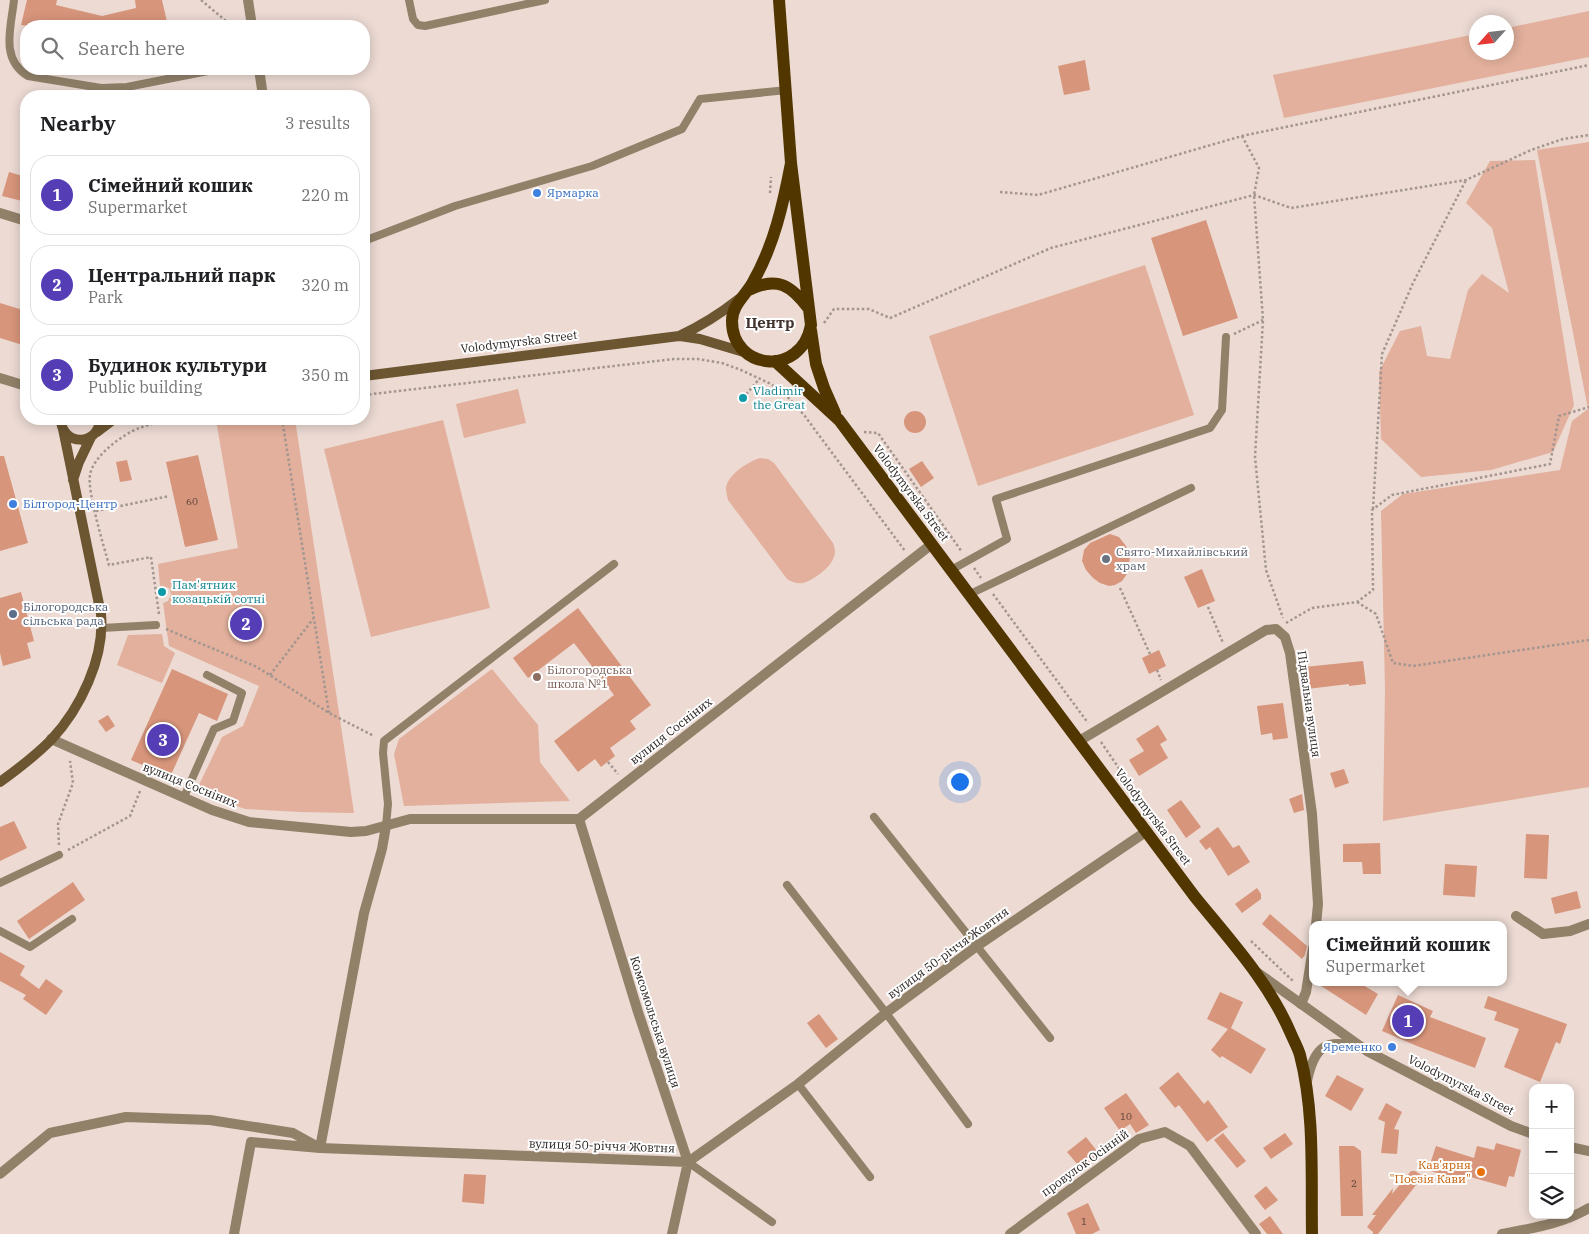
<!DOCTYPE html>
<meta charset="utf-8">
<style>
body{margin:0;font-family:"IBM Plex Serif",serif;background:#f6f6f6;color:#202124}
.controls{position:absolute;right:15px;bottom:15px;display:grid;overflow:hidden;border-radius:10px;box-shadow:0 2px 12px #0003}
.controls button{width:45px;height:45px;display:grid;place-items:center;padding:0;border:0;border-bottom:1px solid #e0e0e0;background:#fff;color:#202124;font:25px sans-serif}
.compass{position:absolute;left:1469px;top:15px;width:45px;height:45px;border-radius:50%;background:#fff;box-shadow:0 2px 12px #0003;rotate:243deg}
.you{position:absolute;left:959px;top:781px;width:18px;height:18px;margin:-12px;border:4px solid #fff;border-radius:50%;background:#1a73e8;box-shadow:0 0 0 8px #1a73e833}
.badge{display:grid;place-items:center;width:32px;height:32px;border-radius:50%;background:#553db5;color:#fff;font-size:16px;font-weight:700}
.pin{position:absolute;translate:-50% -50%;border:2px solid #fff;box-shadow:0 1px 5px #0006}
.popup{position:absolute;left:1309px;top:921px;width:198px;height:65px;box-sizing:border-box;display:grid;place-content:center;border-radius:10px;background:#fff;filter:drop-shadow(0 1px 4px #0005);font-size:16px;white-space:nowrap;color:#757577}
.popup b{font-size:19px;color:#202124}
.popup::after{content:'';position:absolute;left:50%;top:100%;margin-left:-10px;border:10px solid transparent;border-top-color:#fff}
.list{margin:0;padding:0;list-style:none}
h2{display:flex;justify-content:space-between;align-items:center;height:65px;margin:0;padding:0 20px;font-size:21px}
h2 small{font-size:16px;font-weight:400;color:#757577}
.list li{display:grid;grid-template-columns:32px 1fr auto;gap:15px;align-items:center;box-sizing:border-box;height:80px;margin:0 10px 10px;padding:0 10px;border:1px solid #e0e0e0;border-radius:20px}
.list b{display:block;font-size:19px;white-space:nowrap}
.list p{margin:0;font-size:16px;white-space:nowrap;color:#757577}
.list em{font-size:16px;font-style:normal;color:#757577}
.icon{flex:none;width:28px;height:28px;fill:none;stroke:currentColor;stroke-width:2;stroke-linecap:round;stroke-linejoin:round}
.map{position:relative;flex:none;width:1589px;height:1234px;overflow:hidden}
.search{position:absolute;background:#fff;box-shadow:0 2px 12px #0003;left:20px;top:20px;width:350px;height:55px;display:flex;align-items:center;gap:12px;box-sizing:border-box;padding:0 18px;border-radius:20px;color:#757577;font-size:19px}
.panel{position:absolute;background:#fff;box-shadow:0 2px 12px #0003;left:20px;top:90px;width:350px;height:335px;border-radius:20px}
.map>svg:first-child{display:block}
.green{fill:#e2b09c}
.building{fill:#d7957b}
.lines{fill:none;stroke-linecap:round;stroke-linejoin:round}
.path{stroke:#a39590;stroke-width:2.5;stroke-dasharray:2.5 2.5;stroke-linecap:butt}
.service{stroke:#918169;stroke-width:8}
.minor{stroke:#918169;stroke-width:10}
.tertiary{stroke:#918169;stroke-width:10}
.secondary{stroke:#6c5531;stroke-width:10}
.primary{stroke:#513600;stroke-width:12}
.shop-dot{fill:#3f7fe0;stroke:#fff;stroke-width:2}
.culture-dot{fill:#0f9aa8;stroke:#fff;stroke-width:2}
.worship-dot{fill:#6b7280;stroke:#fff;stroke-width:2}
.service-dot{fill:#5c6f8a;stroke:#fff;stroke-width:2}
.education-dot{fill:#8d6e63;stroke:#fff;stroke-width:2}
.food-dot{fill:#e8710a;stroke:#fff;stroke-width:2}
.labels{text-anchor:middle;stroke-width:4;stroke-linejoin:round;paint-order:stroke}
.number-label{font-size:10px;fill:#554038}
.shop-label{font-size:12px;fill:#366cbe;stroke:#fff;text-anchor:start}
.street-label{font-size:12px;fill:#2a2321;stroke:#fff}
.culture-label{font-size:12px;fill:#0d838f;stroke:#fff;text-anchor:start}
.worship-label{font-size:12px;fill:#5b616d;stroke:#fff;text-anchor:start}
.service-label{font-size:12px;fill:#4e5e75;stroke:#fff;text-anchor:start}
.education-label{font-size:12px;fill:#785e54;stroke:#fff;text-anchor:start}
.food-label{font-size:12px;fill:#c56008;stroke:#fff;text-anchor:end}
.quarter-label{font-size:15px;font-weight:bold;fill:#41332e;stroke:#fff}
</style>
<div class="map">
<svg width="1589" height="1234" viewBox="0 0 1589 1234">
<rect width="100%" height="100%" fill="#ecdad3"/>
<path class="green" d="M1589,11V57L1284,118L1273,75L1476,34V52H1506L1507,28Z
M1589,142V787L1383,821L1385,689L1381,511L1403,494L1560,470L1572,421L1588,409L1537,150Z
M1535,160L1574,405L1553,452L1491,470L1421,477L1381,439L1379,372L1400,331L1421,326L1427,356L1450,359L1468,290L1482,274L1509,293L1492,228L1466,203L1490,161Z
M1145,265L1194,415L978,486L929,336Z
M518,389L526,423L464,438L456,404Z
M223,419H295L354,813L300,812L245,809L206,795L199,785L222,737L243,726L259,686L169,646L163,603L168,601L171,594L169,588L160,586L158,564L238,548L216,420Z
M443,420L490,608L371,637L324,449Z
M760,458L768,459L774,463L833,543C835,549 836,553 833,559C830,568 812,581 803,583C797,584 792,582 787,579L728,500C727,496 726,492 726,488C728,474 748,462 760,458Z
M162,634L164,646L175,653L162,683L117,665L128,635Z
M492,669L538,725L540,762L570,801L404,806L394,754L399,739Z"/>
<path class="building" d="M27,0H57L56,5L102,16L136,8L135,0H162L168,26H29L21,25Z
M1085,60L1090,90L1064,95L1058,66Z
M9,172L26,177V202L2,196Z
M1206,220L1238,318L1183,336L1151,238Z
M0,303L26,311V346L0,338Z
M904 422a11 11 0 1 1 22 0a11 11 0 1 1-22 0Z
M198,455L218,540L185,547L166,462Z
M0,456H4L28,543L0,551Z
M127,460L132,480L120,482L116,462Z
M922,461L934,478L921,487L909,469Z
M1110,534L1119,537L1126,546L1130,557L1127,574L1122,581L1115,585L1109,586L1100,583L1093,578L1086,570L1082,561L1084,550L1090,543Z
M1202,569L1215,601L1198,608L1184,577Z
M21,592L34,641L27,643L31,658L3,666L0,653V598Z
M578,608L651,705L630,721L636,729L610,748L615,756L601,767L595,759L578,772L554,741L614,695L574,643L528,678L513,658Z
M1159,650L1166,666L1149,674L1142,658Z
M1363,661L1366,684L1349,686V684L1307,689L1304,667Z
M172,669L228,694L217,721L199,713L170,777L131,760Z
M1283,703L1288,738L1273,740L1272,733L1261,735L1257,706Z
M108,715L115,726L106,732L98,721Z
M1158,725L1167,740L1160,744L1168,758L1139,776L1129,760L1144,751L1136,739Z
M1344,769L1349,783L1335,788L1330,773Z
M1302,794L1304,810L1294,813L1289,799Z
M1181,800L1201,827L1186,838L1167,810Z
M14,821L27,848L0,861V827Z
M1218,827L1233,848L1239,845L1250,862L1228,876L1210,847L1206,850L1199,841Z
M1526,834L1549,835L1547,879L1524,878Z
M1380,843L1381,874H1363L1362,862H1343V844Z
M1445,864L1477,866L1475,897L1443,895Z
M73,882L85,900L29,939L17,921Z
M1257,888L1261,894V899L1242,913L1235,904Z
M1577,891L1581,908L1555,914L1551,898Z
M1270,914L1307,946L1305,955L1302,959L1262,924Z
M0,952L25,966L20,975L39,989L46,979L63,991L46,1015L23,999L26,995L0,981Z
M1315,982H1358L1378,994L1366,1015Z
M1220,992L1243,1002L1231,1028L1266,1049L1251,1074L1222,1056L1220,1058L1211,1050L1228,1029L1207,1019Z
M1398,995L1433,1011L1430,1017L1486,1038L1475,1068L1417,1046L1382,1031Z
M1488,996L1567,1024L1560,1044L1556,1042L1540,1082L1504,1067L1519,1029L1494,1020L1497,1012L1484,1008Z
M819,1014L838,1039L826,1048L807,1023Z
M1178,1072L1204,1104L1208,1100L1228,1127L1207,1142L1179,1105L1175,1108L1159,1088Z
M1337,1075L1364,1089L1351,1111L1325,1096Z
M1126,1093L1149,1125L1136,1133L1130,1124L1120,1131L1104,1108Z
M1386,1103L1402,1112L1394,1129L1399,1130L1397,1154L1381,1153L1385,1122L1378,1119Z
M1223,1133L1246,1161L1237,1168L1214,1140Z
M1285,1133L1293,1144L1271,1159L1263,1148Z
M1086,1137L1101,1156L1083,1171L1067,1152Z
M1496,1143L1521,1150L1514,1177L1509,1176L1506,1187L1467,1176L1465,1182L1428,1170L1436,1146L1474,1158L1477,1146L1494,1150Z
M1339,1146H1354L1361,1151L1363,1216H1341Z
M1411,1171H1415L1423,1176L1378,1234H1373V1232L1367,1227L1376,1215H1372L1393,1188L1392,1194Z
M464,1174L486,1175L484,1204L462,1202Z
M1266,1186L1278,1200L1265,1210L1254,1196Z
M1088,1203L1100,1230L1092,1234H1076L1067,1213Z
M1270,1216L1283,1234H1267L1259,1224Z"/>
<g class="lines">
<path class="path" d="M201,0L232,26
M1242,136L1259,168L1254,195L1263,320L1255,457L1266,570L1283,618
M1000,192L1038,195L1242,136L1589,65
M770,193L771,177
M824,323L834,309H869L890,318L1051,248L1254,195L1291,208L1466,180L1531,150L1563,139L1589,135
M1234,334L1263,320
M364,395L674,359H698L722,363L741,370L771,384L786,395L804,415L905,551
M743,398L760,378
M282,419L329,713
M864,432L878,433L962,552
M1373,509L1382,354L1413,283L1466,180
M96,511L169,496
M974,568L981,578
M1120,588L1150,654
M993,594L1088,723
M1357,602L1376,614L1393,663L1413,666L1589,640
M1208,607L1223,643
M159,614L151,557L109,565C104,547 87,491 90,475C93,456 122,435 139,428C150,424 164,421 176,419
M1286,623L1312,608L1357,602L1373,590L1372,510L1392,495L1550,464L1559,416L1589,407
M166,629L257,667L329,713L374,736
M1157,670L1161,680
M270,675L313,619
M1101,742L1129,783
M608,762L618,774
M59,845L58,824L73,783L70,761
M68,850L130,816L140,791
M1251,941L1294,982"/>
<path class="service" d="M14,0C11,28 0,59 28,76L101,88L127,87L218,69
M409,0L413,19L418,25L425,26L545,0
M364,241L455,206L592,166L682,129L700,99L787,90
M951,570L1007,539L996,499L1210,428L1222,410L1226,337
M970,594L1191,488
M102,628L156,625
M184,797L214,729L233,721L242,693L207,675
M874,817L1050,1038
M386,826L388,804L383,753L384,741L614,564
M0,883L59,855
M787,885L886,1013L968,1124
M0,931L30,947L72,919
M798,1084L870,1177
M688,1162L772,1222"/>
<path class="minor" d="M248,0L252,26
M259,69L263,96
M0,213L26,221
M0,378L26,386
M51,739L212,810L249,822L351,832L366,831L410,819H579L932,544
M1079,741L1266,630L1276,629L1285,637L1290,653L1312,814L1318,904L1316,925
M579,819L638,1012L688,1162L672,1234
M1516,916L1543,934L1570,931L1589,924
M1301,1004L1306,992L1313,948
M0,1174L50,1133L126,1117L210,1120L293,1133L320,1148L688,1162L798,1084L886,1013L977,946L1147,831
M234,1234L251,1142L320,1148L364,913L382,849L386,826
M1010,1234L1139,1139L1165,1132L1190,1146L1256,1234
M1502,1234C1533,1228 1562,1224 1589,1208"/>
<path class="tertiary" d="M1258,973L1367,1051L1511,1126L1533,1134
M1307,1081C1314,1048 1325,1037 1359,1048
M1570,1147L1589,1151"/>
<path class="secondary" d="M680,336L700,339L747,353
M364,376L679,336C701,326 720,314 739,299
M61,419C61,446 99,447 100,419
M97,432L114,419
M73,480L79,462L91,437
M0,782C18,769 35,756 51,740C80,709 105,658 101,614L63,429"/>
<path class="primary" d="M779,0L791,163L811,325C801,378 732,370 732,321C732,305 746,295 753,282C774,245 783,205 791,163
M749,290C777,276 791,285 809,309
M811,330L816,364L824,388L835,413
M775,361L839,420L1195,897C1230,940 1269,982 1291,1034C1294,1041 1298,1048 1300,1055C1315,1113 1311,1175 1312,1234"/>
</g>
<g class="shop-dot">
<circle cx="537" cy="193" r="5"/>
<circle cx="13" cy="504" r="5"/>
<circle cx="1392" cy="1047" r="5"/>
</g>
<g class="culture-dot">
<circle cx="743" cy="398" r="5"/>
<circle cx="162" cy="592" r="5"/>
</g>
<circle class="worship-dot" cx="1106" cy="559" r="5"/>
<circle class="service-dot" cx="13" cy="614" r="5"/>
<circle class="education-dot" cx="537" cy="677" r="5"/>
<circle class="food-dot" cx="1481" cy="1172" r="5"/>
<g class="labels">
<g class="number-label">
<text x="192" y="505">60</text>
<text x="1126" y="1120">10</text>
<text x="1354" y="1187">2</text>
<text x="1084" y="1225">1</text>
</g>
<g class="shop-label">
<text x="547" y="197">Ярмарка</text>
<text x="23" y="508">Білгород-Центр</text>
<text x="1382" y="1051" text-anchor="end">Яременко</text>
</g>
<g class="street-label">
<text transform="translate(519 342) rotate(-7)" y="4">Volodymyrska Street</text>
<text transform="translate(911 493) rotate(53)" y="4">Volodymyrska Street</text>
<text transform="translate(1309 704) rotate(82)" y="4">Підвальна вулиця</text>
<text transform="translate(671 731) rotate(-38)" y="4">вулиця Сосніних</text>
<text transform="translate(190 785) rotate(22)" y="4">вулиця Сосніних</text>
<text transform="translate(1153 817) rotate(53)" y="4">Volodymyrska Street</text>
<text transform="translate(948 953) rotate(-36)" y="4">вулиця 50-річчя Жовтня</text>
<text transform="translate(655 1022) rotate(72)" y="4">Комсомольська вулиця</text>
<text transform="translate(1461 1085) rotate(27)" y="4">Volodymyrska Street</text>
<text transform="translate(602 1146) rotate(2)" y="4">вулиця 50-річчя Жовтня</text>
<text transform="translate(1085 1163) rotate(-36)" y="4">провулок Осінній</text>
</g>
<g class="culture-label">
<text x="753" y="395">Vladimir<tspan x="753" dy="14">the Great</tspan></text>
<text x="172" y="589">Пам'ятник<tspan x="172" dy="14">козацькій сотні</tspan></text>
</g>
<g class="worship-label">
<text x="1116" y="556">Свято-Михайлівський<tspan x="1116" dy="14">храм</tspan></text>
</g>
<g class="service-label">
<text x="23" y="611">Білогородська<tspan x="23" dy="14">сільська рада</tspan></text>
</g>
<g class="education-label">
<text x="547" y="674">Білогородська<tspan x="547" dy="14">школа №1</tspan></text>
</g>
<g class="food-label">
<text x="1471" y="1169">Кав'ярня<tspan x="1471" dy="14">"Поезія Кави"</tspan></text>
</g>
<g class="quarter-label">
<text x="770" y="328">Центр</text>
</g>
</g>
</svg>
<div class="controls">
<button>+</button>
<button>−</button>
<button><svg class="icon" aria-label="layers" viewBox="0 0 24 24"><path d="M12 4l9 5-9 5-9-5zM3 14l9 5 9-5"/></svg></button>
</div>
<svg class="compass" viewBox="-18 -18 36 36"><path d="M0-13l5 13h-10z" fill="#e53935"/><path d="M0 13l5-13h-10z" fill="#757577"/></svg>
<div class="you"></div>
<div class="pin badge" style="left:1408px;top:1021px">1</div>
<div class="popup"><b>Сімейний кошик</b>Supermarket</div>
<div class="pin badge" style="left:246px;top:624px">2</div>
<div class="pin badge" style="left:163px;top:740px">3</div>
<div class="search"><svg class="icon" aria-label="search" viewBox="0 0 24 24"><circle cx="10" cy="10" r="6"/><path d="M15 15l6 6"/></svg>Search here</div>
<section class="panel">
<h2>Nearby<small>3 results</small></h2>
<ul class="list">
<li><span class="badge">1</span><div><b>Сімейний кошик</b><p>Supermarket</p></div><em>220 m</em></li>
<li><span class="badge">2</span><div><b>Центральний парк</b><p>Park</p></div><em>320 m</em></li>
<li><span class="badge">3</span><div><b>Будинок культури</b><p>Public building</p></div><em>350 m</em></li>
</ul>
</section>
</div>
